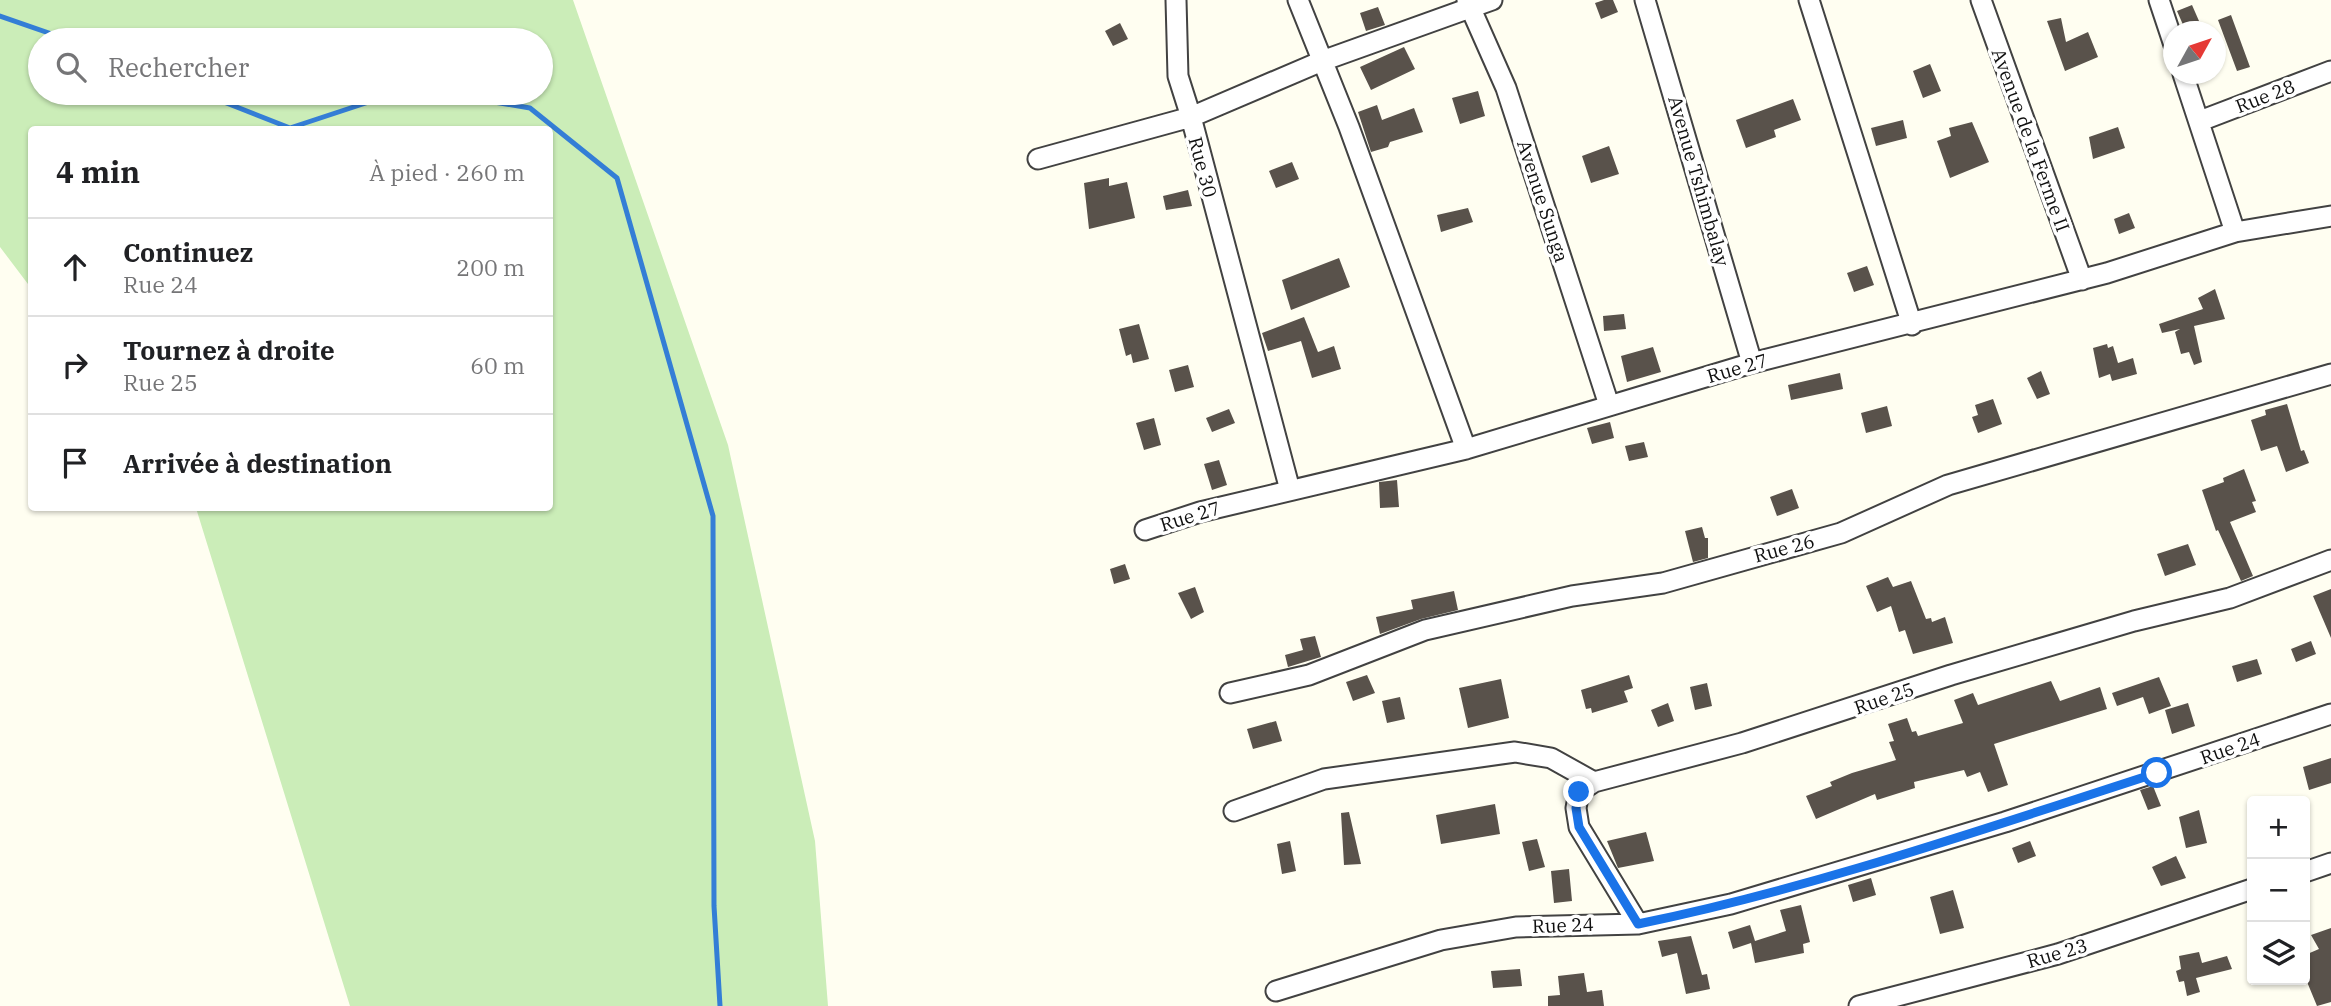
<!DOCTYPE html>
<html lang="fr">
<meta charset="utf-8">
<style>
body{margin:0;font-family:"IBM Plex Serif",serif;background:#f2f2f2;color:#202124}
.controls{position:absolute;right:21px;bottom:21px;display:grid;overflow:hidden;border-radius:7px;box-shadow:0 2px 5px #0004}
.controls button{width:63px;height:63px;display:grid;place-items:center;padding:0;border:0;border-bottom:2px solid #e0e0e0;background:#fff;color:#202124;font:35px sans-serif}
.compass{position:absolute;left:2163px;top:21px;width:63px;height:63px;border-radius:50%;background:#fff;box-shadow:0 2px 5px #0004;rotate:50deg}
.stop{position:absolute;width:21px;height:21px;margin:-16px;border:5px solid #1a73e8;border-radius:50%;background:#fff}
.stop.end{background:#1a73e8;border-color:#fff;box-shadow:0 2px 7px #0008}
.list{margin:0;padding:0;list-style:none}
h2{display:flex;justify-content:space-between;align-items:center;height:91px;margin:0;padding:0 28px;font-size:30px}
h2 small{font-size:23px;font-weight:400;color:#757577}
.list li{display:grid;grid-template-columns:46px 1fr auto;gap:21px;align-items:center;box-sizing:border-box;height:98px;padding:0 28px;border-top:2px solid #e0e0e0}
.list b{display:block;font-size:26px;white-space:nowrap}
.list p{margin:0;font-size:23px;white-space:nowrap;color:#757577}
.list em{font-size:23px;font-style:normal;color:#757577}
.icon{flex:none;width:38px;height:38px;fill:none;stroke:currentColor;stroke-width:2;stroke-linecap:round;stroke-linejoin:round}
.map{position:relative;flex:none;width:2331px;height:1006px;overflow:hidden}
.search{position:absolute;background:#fff;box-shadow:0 2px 5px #0004;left:28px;top:28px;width:525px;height:77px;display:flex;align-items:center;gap:18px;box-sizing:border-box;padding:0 24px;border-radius:38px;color:#757577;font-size:26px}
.panel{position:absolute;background:#fff;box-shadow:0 2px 5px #0004;left:28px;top:126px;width:525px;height:385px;border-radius:7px}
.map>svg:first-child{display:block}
.green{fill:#cbedb8;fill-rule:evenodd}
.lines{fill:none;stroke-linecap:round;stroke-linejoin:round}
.stream{stroke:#347ed6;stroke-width:5}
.building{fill:#59524b}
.minor-casing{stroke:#424242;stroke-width:23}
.minor{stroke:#fff;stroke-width:19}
.route{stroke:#1a73e8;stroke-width:9}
.labels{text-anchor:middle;stroke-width:7;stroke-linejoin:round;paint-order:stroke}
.street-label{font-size:19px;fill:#0f0f0f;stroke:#fff}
</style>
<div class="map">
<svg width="2331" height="1006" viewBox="0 0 2331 1006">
<rect width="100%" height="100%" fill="#fffef1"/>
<path class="green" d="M0,0H573L728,445L815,841L828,1006H350L196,508H550V130H32L31,288L0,247ZM40,40H541V93H40Z"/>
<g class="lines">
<path class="stream" d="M0,16L69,40
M201,93L290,128L396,93
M441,93L530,108L617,178L713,516L714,906L720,1006"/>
</g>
<path class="building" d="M1604,0H1613L1618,12L1601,19L1595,3Z
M2192,5L2199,21L2184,27L2177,11Z
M1378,7L1385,25L1366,31L1360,13Z
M2231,15L2250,67L2237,71L2218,20Z
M2061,18L2066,42L2088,32L2098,57L2065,71L2047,21Z
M1120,23L1128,39L1113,46L1105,31Z
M1404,47L1415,69L1371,90L1360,67Z
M1930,64L1941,91L1923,98L1913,71Z
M1478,91L1485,116L1460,124L1452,98Z
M1793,99L1801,120L1774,130L1776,137L1746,148L1736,120Z
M1377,105L1382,120L1414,108L1423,132L1390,142L1388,147L1371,152L1358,112Z
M1903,120L1907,138L1876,146L1871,128Z
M1972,122L1989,162L1950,178L1937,141L1951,136L1949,128Z
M2118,127L2125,148L2093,159L2089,137Z
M1609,146L1619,174L1591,183L1582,156Z
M1292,162L1299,179L1276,188L1269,171Z
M1109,178V186L1127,182L1135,218L1089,229L1084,183Z
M1188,190L1192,206L1166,210L1163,196Z
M1468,208L1473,222L1441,232L1437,215Z
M2129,213L2135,228L2119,234L2114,219Z
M1339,258L1350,287L1291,310L1282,280Z
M1867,266L1874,285L1854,292L1847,273Z
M2215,289L2225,319L2194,326L2202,362L2194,365L2189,352L2181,354L2175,332L2180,329L2162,333L2159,324L2203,309L2198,298Z
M1624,314L1626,329L1604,331L1603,316Z
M1304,317L1318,352L1334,346L1341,369L1312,378L1301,341L1268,351L1262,333Z
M1139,324L1149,359L1133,363L1131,354L1126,356L1119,329Z
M2107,344L2108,348L2113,346L2118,363L2133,358L2137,374L2112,381L2110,374L2099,378L2093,348Z
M1653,347L1661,372L1627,382L1621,356Z
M1188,365L1194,387L1175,392L1169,370Z
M2041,371L2050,394L2037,399L2027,378Z
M1840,373L1843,389L1791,400L1788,385Z
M1993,399L2002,424L1978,433L1972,417L1978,415L1975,405Z
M2287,404L2301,451L2304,450L2309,463L2286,472L2277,446L2261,451L2251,420L2266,415L2265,410Z
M1887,406L1892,426L1866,433L1861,413Z
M1229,409L1235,423L1212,432L1206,418Z
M1154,418L1161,445L1144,450L1136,423Z
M1610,422L1614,438L1592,444L1587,428Z
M1644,442L1648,457L1629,461L1625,446Z
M1219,460L1227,485L1212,490L1204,464Z
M2244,469L2256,501L2252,502L2256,512L2230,522L2253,576L2241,581L2218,530L2216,531L2202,490L2224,482L2223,478Z
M1397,480L1399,507L1380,508L1379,482Z
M1792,489L1799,508L1777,516L1770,497Z
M1702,527L1705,538H1708V558L1693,562L1685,531Z
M2188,544L2196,565L2165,576L2157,554Z
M1125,564L1130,579L1114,584L1110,569Z
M1888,577L1893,587L1911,581L1926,619L1931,618L1932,622L1945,617L1953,643L1913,654L1905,630L1899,632L1891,606L1877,612L1866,586Z
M1195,587L1204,612L1191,619L1178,593Z
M2331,589V638L2313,596Z
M1454,591L1458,610L1421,619L1380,634L1376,617L1413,609L1411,600Z
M1315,636L1321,657L1288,667L1285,655L1303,650L1300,639Z
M2311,641L2316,654L2296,662L2291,649Z
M2257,659L2262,674L2237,682L2232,666Z
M1367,675L1375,693L1353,701L1346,682Z
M1629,675L1633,688L1624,691L1628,702L1592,713L1591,708L1586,709L1581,690Z
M2159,677L2171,706L2149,714L2143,697L2117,706L2112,693Z
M1501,679L1509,718L1468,728L1459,688Z
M2051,681L2060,701L2100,687L2107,709L1994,744L2008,785L1988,792L1980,772L1967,777L1964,770L1914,782L1915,788L1877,800L1875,794L1816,819L1806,796L1832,786L1830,782L1852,773L1896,760L1889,742L1894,741L1888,724L1907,718L1912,732L1916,731L1918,736L1963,723L1954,700L1973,693L1978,705Z
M1707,683L1712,706L1695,710L1690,687Z
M1400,697L1405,719L1387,723L1382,701Z
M1668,703L1674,721L1658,727L1651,710Z
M2188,703L2195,726L2172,734L2165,710Z
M1276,721L1282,741L1253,749L1247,729Z
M2331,758V783L2309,790L2303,767Z
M2153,786L2161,806L2148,810L2140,790Z
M1495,804L1500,834L1441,844L1436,815Z
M2199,810L2207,843L2186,848L2179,817Z
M1349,812L1361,864L1344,865L1341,813Z
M1646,832L1654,861L1618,868L1607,841Z
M1537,839L1545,867L1529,871L1522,842Z
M1290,841L1296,871L1282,874L1277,844Z
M2030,841L2036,856L2018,863L2012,848Z
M2176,856L2186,878L2161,886L2152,867Z
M1569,869L1572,901L1554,903L1551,871Z
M1871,878L1876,895L1853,902L1848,885Z
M1953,890L1964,928L1940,934L1930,897Z
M1801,905L1810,942L1803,944L1804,953L1755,963L1751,943L1733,949L1728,932L1750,925L1755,941L1786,931L1780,910Z
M2331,928V1002L2317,1006L2305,977V955L2319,949L2311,935Z
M1691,936L1702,975L1707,974L1710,989L1686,994L1677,953L1662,957L1658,941Z
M2199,952L2202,963L2227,956L2232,969L2196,978L2200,992L2187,996L2184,981L2179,982L2176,971L2181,969L2179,956Z
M1520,969L1522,986L1493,988L1491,971Z
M1584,973L1587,992L1602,990L1604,1006H1548V996L1560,995L1558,976Z"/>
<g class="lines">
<defs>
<path id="minor" d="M1298,0L1349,127L1466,449
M1467,0L1506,88L1609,405
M1645,0L1752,363
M1809,0L1912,325
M1981,0L2082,280
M2159,0L2174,45
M2183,74L2235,232
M2200,121L2331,71
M1038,159L1191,117L1178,76L1176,0
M1290,490L1191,117L1322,61L1492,0
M1145,530L1200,512L1466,449L1752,363L2107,273L2235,232L2331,216
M1230,693L1309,675L1425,630L1572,596L1663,583L1841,533L1948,485L2331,374
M1234,811L1324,779L1515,752L1551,758L1594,782
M2305,872L2331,863
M1638,924L1579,827L1576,808L1579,792L1594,782L1742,743L1951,675L2134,621L2230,598L2331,560
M1276,991L1441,940L1516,927L1638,924L1731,904L2005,822L2331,714
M1859,1006L2058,954L2252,889"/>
</defs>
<use href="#minor" class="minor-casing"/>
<use href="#minor" class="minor"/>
</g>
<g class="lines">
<path class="route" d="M1579,792L1576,808L1579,827L1638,924C1814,888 1986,828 2157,773"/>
</g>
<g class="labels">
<g class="street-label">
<text transform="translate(2265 96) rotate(-21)" y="7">Rue 28</text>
<text transform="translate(2031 140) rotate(70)" y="7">Avenue de la Ferme II</text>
<text transform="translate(1203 167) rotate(75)" y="7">Rue 30</text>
<text transform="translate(1699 181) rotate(74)" y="7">Avenue Tshimbalay</text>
<text transform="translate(1543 201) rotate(72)" y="7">Avenue Sunga</text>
<text transform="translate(1737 368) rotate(-16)" y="7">Rue 27</text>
<text transform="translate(1190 516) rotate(-17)" y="7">Rue 27</text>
<text transform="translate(1784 548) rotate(-15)" y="7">Rue 26</text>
<text transform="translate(1884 698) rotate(-19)" y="7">Rue 25</text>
<text transform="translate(2230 748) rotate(-19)" y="7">Rue 24</text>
<text transform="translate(1563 925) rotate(-2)" y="7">Rue 24</text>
<text transform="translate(2057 953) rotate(-16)" y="7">Rue 23</text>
</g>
</g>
</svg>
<div class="controls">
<button>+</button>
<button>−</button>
<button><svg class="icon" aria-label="layers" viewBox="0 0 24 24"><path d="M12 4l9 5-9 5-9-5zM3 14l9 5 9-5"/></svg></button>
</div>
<svg class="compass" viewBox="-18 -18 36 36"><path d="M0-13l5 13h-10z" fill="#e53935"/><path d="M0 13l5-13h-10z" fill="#757577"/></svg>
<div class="stop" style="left:2157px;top:773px"></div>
<div class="stop end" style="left:1579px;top:792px"></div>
<div class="search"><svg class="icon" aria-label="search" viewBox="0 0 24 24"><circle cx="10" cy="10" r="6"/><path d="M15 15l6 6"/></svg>Rechercher</div>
<section class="panel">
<h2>4 min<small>À pied · 260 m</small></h2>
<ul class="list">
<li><svg class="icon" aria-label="ahead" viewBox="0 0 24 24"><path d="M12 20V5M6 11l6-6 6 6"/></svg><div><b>Continuez</b><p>Rue 24</p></div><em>200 m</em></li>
<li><svg class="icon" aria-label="right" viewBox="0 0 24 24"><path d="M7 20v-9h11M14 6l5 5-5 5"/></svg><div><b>Tournez à droite</b><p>Rue 25</p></div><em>60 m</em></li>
<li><svg class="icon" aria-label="arrive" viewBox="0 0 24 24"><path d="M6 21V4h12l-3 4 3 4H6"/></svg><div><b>Arrivée à destination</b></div></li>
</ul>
</section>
</div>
